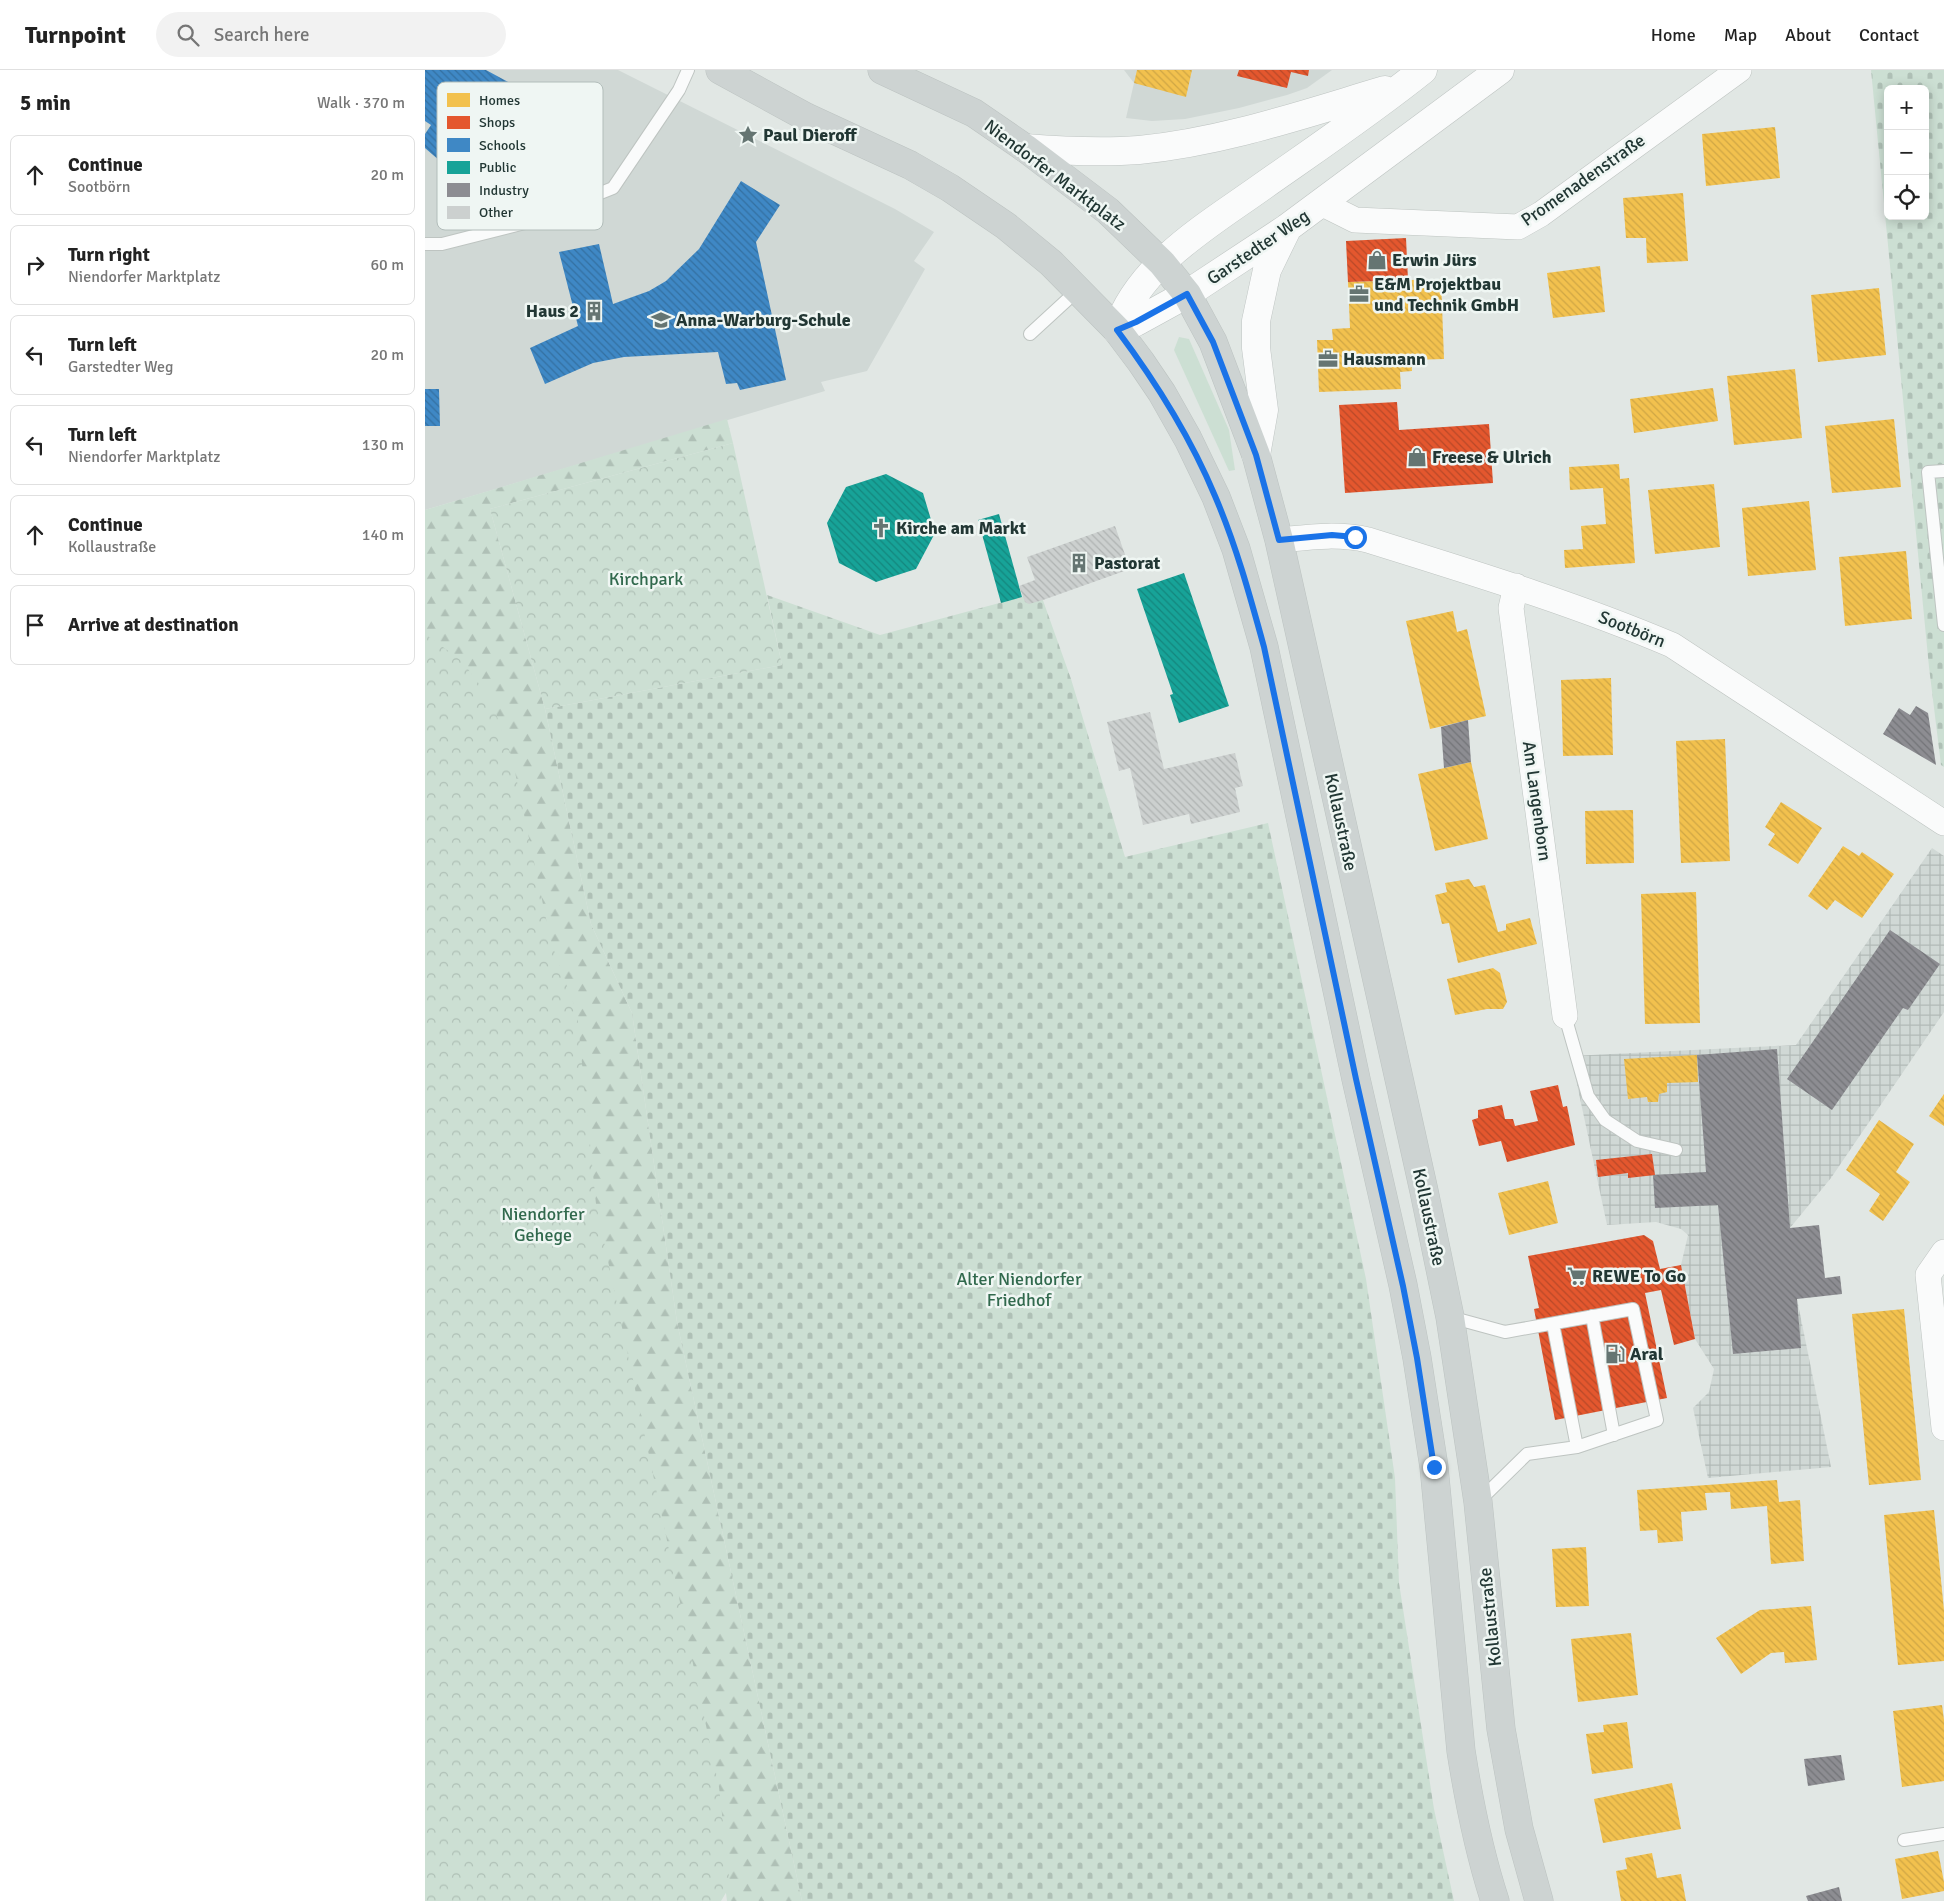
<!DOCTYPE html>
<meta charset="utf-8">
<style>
body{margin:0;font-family:Signika,sans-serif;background:#f2f2f2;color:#222}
.controls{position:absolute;right:15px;top:15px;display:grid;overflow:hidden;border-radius:8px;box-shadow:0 2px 12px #0003}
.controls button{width:45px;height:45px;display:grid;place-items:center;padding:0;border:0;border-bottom:1px solid #e0e0e0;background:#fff;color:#222;font:25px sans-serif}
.stop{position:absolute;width:15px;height:15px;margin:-11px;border:4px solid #1a73e8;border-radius:50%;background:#fff}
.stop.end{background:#1a73e8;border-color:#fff;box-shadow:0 1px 5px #0008}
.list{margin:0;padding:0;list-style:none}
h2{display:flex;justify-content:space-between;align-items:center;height:65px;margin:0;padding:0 20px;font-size:21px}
h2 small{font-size:16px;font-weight:400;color:#767676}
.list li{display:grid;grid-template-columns:32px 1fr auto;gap:15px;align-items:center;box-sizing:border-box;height:80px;margin:0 10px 10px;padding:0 10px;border:1px solid #e0e0e0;border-radius:8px}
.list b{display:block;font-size:19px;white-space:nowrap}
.list p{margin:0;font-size:16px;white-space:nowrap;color:#767676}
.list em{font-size:16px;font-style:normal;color:#767676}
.icon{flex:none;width:28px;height:28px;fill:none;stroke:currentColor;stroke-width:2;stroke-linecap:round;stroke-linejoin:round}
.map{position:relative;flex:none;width:1519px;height:1831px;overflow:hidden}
header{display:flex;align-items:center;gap:30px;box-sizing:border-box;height:70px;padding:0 25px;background:#fff;border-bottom:1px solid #e0e0e0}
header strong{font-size:24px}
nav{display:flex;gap:28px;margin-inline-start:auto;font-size:18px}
.search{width:350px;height:45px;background:#f2f2f2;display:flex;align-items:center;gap:12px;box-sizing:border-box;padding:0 18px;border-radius:28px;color:#767676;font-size:19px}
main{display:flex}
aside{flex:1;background:#fff}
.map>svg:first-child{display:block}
.built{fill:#d0d8d5}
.industrial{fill:url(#industrial-grid)}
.green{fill:#ccdfd3}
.forest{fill:url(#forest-firs)}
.cemetery{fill:url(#cemetery-stones);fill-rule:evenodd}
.park{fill:url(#park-crowns)}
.homes{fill:url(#homes-back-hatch)}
.shops{fill:url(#shops-back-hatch)}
.schools{fill:url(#schools-back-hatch)}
.public{fill:url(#public-back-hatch)}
.industry{fill:url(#industry-back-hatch)}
.building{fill:url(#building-back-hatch)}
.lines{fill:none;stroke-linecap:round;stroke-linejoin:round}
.lane-casing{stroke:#bec4c1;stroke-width:14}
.street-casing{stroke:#bec4c1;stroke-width:26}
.secondary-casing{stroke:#bec4c2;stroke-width:29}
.primary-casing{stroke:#bcc3c1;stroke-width:29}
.lane{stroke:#fafbfb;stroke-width:12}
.street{stroke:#fafbfb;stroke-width:25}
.secondary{stroke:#fafbfb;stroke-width:28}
.primary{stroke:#cdd3d2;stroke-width:28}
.route{stroke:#1a73e8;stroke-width:6}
.labels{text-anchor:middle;stroke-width:5;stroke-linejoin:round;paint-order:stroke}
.poi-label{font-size:18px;font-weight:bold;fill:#223734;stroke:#eff6f3;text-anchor:start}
.street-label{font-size:18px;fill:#223734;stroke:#eff6f3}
.park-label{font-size:18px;fill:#31694d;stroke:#eff6f3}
.key{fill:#eff6f3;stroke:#b2bdba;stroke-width:1}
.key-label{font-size:14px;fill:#223734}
</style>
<header>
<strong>Turnpoint</strong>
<div class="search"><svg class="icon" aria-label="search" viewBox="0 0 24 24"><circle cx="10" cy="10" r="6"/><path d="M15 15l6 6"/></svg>Search here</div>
<nav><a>Home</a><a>Map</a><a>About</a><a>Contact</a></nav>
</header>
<main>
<aside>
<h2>5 min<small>Walk · 370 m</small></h2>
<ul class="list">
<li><svg class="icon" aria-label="ahead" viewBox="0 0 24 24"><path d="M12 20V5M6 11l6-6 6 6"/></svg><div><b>Continue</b><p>Sootbörn</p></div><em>20 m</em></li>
<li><svg class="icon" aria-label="right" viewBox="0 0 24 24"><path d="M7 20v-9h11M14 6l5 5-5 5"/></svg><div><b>Turn right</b><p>Niendorfer Marktplatz</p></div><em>60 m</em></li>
<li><svg class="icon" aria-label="left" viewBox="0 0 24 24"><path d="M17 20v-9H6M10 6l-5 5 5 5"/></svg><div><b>Turn left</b><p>Garstedter Weg</p></div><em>20 m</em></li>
<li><svg class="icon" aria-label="left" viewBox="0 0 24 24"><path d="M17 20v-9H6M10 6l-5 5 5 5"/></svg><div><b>Turn left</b><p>Niendorfer Marktplatz</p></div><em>130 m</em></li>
<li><svg class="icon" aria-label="ahead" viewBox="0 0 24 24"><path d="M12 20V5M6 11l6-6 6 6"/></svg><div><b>Continue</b><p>Kollaustraße</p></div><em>140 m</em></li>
<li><svg class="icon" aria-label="arrive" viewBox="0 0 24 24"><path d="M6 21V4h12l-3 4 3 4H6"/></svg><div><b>Arrive at destination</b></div></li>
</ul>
</aside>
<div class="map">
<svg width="1519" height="1831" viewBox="0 0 1519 1831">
<defs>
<pattern id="industrial-grid" width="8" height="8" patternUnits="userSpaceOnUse" patternTransform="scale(1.25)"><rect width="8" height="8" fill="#d0d8d5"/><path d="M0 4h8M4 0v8" fill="none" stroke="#b2bab7"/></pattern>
<pattern id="forest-firs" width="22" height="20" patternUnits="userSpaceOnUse" patternTransform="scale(1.25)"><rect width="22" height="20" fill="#ccdfd3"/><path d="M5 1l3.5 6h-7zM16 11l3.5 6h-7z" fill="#afc0b6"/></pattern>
<pattern id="cemetery-stones" width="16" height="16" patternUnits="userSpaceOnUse" patternTransform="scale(1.25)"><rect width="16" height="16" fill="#ccdfd3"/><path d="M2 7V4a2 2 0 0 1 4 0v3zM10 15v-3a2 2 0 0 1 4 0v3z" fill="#afc0b6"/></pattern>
<pattern id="park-crowns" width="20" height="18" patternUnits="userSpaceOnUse" patternTransform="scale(1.25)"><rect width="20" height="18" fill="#ccdfd3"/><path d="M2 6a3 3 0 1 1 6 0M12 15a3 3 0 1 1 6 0" fill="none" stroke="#afc0b6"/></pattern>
<pattern id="homes-back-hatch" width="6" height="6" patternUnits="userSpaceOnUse" patternTransform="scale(1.25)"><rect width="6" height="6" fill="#f2c14e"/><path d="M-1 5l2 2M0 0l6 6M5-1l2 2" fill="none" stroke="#cfa645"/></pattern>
<pattern id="shops-back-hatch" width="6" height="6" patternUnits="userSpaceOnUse" patternTransform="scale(1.25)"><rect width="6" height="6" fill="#e4572e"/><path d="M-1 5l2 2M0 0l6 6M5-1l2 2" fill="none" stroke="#b84928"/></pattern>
<pattern id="schools-back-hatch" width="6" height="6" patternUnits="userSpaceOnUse" patternTransform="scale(1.25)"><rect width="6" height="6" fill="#3f88c5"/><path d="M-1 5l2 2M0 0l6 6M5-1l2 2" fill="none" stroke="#3470a1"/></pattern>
<pattern id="public-back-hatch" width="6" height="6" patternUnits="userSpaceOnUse" patternTransform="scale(1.25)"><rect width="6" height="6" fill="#17a398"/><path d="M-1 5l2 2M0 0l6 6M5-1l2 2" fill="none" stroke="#14867d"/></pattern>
<pattern id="industry-back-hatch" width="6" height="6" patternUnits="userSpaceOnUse" patternTransform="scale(1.25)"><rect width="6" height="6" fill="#8d8d92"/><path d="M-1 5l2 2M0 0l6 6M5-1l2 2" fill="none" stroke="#737478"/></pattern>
<pattern id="building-back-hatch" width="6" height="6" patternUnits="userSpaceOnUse" patternTransform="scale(1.25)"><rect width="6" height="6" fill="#ccd0cf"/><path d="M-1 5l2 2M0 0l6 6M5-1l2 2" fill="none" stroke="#afb3b2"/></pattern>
</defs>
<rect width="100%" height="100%" fill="#e1e7e4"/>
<path class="built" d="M0,0H193L470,139L509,162L489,191L500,199L442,301L396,312L400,321L0,440Z
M699,0H907L882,18L862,25L814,38L760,49L727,51L701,48L709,13Z"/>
<path class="industrial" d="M1507,778L1519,786V942L1406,1108L1365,1158L1372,1229L1406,1397L1283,1408L1268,1338L1284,1322L1289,1299L1270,1269L1256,1195L1263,1165L1256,1159L1231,1152L1182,1155L1146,986L1371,975Z"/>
<path class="green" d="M754,267L764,269L804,360L810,400L804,401L749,280Z"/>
<path class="forest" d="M302,349L308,373L65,439L120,639L166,854L207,943L252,1252L377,1831H302L295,1775L0,1265V440Z"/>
<path class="cemetery" d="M1446,0H1519V697L1516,695L1504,597ZM1463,19H1500V146H1463Z
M615,522L646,609L700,787L843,753L941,1209L970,1408L974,1513L1009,1739L1029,1831H377L252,1252L207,943L166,854L120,639L357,595L342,525L455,565Z"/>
<path class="park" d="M308,373L357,595L120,639L65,439Z
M0,564L37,591L66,630L87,688L126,872L152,943L171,1134L294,1717L305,1816L296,1831H0Z"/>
<path class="homes" d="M712,0H767L761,27L709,13Z
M1350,57L1355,108L1281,116L1277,64Z
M1258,123L1263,191L1222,193L1221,168H1201L1198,128Z
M1175,196L1180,242L1128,248L1122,203Z
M1016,209L1019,289L986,290L987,301L975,302L976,319L894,322L892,270H908L907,259L925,258L923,212Z
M1454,218L1461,285L1393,292L1386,225Z
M1370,299L1377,368L1309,375L1302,306Z
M1288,318L1293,351L1209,363L1205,329Z
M1469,349L1476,417L1407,423L1400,356Z
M1194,394L1195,409L1204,408L1210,493L1140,498L1139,480L1158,479L1156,456L1181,454L1178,418L1145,420L1144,397Z
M1289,414L1295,477L1230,484L1223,420Z
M1384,431L1391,500L1323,506L1317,438Z
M1481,481L1487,549L1420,556L1414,487Z
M1028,541L1032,562L1042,559L1061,646L1005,659L981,551Z
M1186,608L1188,685L1138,686L1136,610Z
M1300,669L1305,791L1256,793L1251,671Z
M1046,692L1063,769L1010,781L993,704Z
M1356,732L1397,758L1373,794L1343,775L1350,764L1340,757Z
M1208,740L1209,793L1161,794L1160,741Z
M1418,776L1434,786L1437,782L1469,804L1437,848L1410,830L1402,840L1383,826Z
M1044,809L1049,817L1060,815L1073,862L1081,860V854L1105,848L1112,874L1033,893L1024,853L1017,854L1010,825L1022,822L1020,813Z
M1271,822L1275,953L1220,954L1216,824Z
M1068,898L1075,903L1082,932L1078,939H1062L1030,945L1022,909Z
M1272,985L1273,1012L1242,1013V1022L1234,1024L1233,1032H1223L1222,1027L1203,1029L1199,989Z
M1519,1024V1056L1504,1046Z
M1454,1050L1489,1074L1471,1102L1485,1112L1458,1151L1444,1141L1455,1124L1421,1100Z
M1123,1111L1133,1153L1084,1165L1073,1123Z
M1479,1239L1496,1410L1444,1415L1427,1244Z
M1352,1410L1354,1432L1375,1430L1379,1491L1346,1494L1342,1436L1306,1439L1305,1422L1280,1423L1282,1440L1256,1442L1258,1471L1233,1473L1232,1460L1215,1461L1212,1420Z
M1509,1440L1519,1540V1591L1473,1595L1459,1445Z
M1161,1477L1164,1536L1131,1537L1127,1479Z
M1386,1536L1392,1590L1360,1593L1359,1582L1346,1583L1316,1604L1291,1568L1335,1540Z
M1206,1563L1213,1625L1153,1632L1146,1569Z
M1517,1635L1519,1650V1711L1477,1717L1468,1641Z
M1202,1652L1208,1698L1167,1704L1161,1664L1179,1662L1178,1655Z
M1247,1713L1256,1759L1178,1773L1169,1729Z
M1513,1781L1519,1812V1821L1477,1829L1470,1789Z
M1227,1783L1232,1808L1256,1804L1261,1831H1196L1191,1801L1202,1799L1200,1788Z"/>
<path class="shops" d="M814,0H884L883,6L866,2L862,18L812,6Z
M981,168L983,210L923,212L921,171Z
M972,332L974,360L1064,354L1068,413L920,423L914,335Z
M1133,1015L1138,1037L1142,1036L1150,1075L1082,1092L1076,1071L1054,1076L1047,1050L1053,1048V1040L1077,1035L1080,1049H1088L1090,1056L1113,1051L1105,1021Z
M1227,1084L1230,1105L1203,1108V1103L1173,1107L1171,1090Z
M1219,1165L1228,1171L1235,1199L1256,1195L1270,1269L1249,1275L1236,1220L1220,1223L1242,1328L1130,1350L1109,1239L1114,1238L1103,1186Z"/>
<path class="schools" d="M0,0H61L122,33L173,52L160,96L144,92L133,118L97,101L69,138L0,78V64L6,55L0,51Z
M316,111L355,135L331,172L361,310L315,320L312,313L301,314L293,282L199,287L168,293L120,314L105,278L153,256L134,182L174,174L188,234L224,221L241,211L274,179Z
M0,319H14L15,356H0Z"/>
<path class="public" d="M461,404L498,423L510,463L491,499L451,512L414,493L402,453L421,417Z
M574,444L597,527L576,533L553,450Z
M759,503L804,636L754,653L745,625L748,624L712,519Z"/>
<path class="industry" d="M1491,636L1503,643L1511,695L1458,664L1474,638L1485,645Z
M1043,650L1046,692L1019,698L1016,657Z
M1465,860L1515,894L1483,940L1478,938L1407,1040L1362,1009Z
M1352,979L1365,1158L1394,1155L1400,1208L1415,1206L1417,1224L1372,1229L1376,1278L1308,1284L1293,1135L1230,1138L1228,1105L1281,1102L1272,985Z
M1416,1685L1420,1710L1383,1716L1379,1689Z
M1414,1817L1417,1831H1383L1381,1826Z"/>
<path class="building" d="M690,456L705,499L618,530L604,534L600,532L594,516L610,510L602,487Z
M725,642L739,699L810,683L818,716L810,718L815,742L766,754L764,744L718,755L705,698L694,701L682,652Z"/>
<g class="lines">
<defs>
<path id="lane" d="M0,174H17L100,153L188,118L254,20L263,0
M605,264L654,219
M1519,401L1503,402L1519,555
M1140,946L1163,1026L1180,1050L1212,1071L1251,1080
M1167,1246L1189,1365
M1025,1247L1080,1262L1208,1239L1232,1350L1152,1377L1102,1384L1054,1431
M1128,1254L1152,1377
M1479,1770L1519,1764"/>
<path id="street" d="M896,133L930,150L1093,157L1116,144L1314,0
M854,470C885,467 912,463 943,470C1045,502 1148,533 1247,575L1519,753
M1091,516L1086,538L1140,946
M1519,1182L1503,1205L1519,1358"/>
<path id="secondary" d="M600,78C638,81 676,83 714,80C798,72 879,44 960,20
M692,260L711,252L762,224L862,158L1075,0
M692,260C714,194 785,154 838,116C892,78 947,41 998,0
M831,385L839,340L831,278V251L842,200L862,159"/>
<path id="primary" d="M295,0L381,47L485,95L525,118L581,156L626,193L692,260L716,292L737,323L763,369L791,427L811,479L839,577L931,1009L978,1215L992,1288L1009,1397L1036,1681C1044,1732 1054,1782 1070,1831
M457,0L549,43L600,78L683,141L737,193L762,224L788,272L831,385L854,470L999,1121L1025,1247L1053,1432L1076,1659L1094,1759L1114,1831"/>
</defs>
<use href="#lane" class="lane-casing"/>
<use href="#street" class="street-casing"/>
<use href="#secondary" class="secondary-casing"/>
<use href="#primary" class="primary-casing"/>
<use href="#lane" class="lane"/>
<use href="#street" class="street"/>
<use href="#secondary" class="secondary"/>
<use href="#primary" class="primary"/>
</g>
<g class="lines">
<path class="route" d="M930,467L907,465L854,470L831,385L788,272L762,224L711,252L692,260C731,312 765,366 790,426C811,475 825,526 839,577L931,1009L978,1216L992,1288L1009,1397"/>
</g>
<defs>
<symbol id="sight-bare" viewBox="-9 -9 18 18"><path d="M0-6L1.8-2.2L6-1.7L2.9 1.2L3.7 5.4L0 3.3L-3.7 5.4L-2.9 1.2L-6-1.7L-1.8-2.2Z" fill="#657572" stroke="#eff6f3" stroke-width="2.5" paint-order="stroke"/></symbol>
<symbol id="shop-bare" viewBox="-9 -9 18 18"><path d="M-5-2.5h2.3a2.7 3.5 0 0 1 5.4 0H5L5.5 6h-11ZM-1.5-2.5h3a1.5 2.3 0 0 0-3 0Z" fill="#657572" stroke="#eff6f3" stroke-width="2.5" paint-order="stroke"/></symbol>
<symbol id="office-bare" viewBox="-9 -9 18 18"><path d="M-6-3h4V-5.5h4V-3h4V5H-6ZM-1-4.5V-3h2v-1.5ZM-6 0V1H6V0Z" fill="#657572" stroke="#eff6f3" stroke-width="2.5" paint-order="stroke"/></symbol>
<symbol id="building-bare" viewBox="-9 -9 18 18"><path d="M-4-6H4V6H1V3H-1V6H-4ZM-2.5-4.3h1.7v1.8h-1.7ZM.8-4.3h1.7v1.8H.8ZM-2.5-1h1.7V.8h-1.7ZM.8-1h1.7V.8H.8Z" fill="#657572" stroke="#eff6f3" stroke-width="2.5" paint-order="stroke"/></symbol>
<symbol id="school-bare" viewBox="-9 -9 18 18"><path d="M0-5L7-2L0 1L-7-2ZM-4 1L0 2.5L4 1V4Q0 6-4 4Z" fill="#657572" stroke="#eff6f3" stroke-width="2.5" paint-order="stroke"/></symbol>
<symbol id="church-bare" viewBox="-9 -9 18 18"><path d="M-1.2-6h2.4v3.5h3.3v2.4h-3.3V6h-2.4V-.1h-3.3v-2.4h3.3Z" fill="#657572" stroke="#eff6f3" stroke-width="2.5" paint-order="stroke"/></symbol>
<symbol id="supermarket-bare" viewBox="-9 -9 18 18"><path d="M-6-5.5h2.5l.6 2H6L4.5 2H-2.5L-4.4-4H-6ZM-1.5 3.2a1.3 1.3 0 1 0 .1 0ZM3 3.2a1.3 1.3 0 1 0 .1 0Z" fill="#657572" stroke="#eff6f3" stroke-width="2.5" paint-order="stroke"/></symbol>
<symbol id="fuel-bare" viewBox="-9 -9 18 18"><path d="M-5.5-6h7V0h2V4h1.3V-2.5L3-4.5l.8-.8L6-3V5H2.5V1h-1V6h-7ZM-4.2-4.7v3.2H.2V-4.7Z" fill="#657572" stroke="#eff6f3" stroke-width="2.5" paint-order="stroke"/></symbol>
</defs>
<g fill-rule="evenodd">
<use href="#sight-bare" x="309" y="51" width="28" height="28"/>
<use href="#shop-bare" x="938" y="176" width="28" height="28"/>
<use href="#office-bare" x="920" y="210" width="28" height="28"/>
<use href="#building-bare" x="155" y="227" width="28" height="28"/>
<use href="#school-bare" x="222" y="236" width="28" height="28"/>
<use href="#office-bare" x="889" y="275" width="28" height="28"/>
<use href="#shop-bare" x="978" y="373" width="28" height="28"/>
<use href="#church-bare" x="442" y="444" width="28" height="28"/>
<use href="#building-bare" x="640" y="479" width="28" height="28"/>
<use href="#supermarket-bare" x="1138" y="1192" width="28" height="28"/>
<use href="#fuel-bare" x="1176" y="1270" width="28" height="28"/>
</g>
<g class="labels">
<g class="poi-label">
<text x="338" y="71">Paul Dieroff</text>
<text x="967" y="196">Erwin Jürs</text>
<text x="949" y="220">E&amp;M Projektbau<tspan x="949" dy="21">und Technik GmbH</tspan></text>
<text x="154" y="247" text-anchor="end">Haus 2</text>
<text x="251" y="256">Anna-Warburg-Schule</text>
<text x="918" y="295">Hausmann</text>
<text x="1007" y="393">Freese &amp; Ulrich</text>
<text x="471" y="464">Kirche am Markt</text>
<text x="669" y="499">Pastorat</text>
<text x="1167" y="1212">REWE To Go</text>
<text x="1205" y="1290">Aral</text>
</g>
<g class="street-label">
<text transform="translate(630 105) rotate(37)" y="6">Niendorfer Marktplatz</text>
<text transform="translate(1158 110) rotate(-35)" y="6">Promenadenstraße</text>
<text transform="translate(833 177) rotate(-34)" y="6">Garstedter Weg</text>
<text transform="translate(1207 559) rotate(22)" y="6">Sootbörn</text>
<text transform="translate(1112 731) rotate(82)" y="6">Am Langenborn</text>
<text transform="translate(916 752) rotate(78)" y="6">Kollaustraße</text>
<text transform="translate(1004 1147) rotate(78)" y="6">Kollaustraße</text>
<text transform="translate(1065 1547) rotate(-96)" y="6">Kollaustraße</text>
</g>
<g class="park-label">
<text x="221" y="515">Kirchpark</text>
<text x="118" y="1150">Niendorfer<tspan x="118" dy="21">Gehege</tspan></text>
<text x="594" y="1215">Alter Niendorfer<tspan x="594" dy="21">Friedhof</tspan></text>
</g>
</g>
<rect x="12" y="12" width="166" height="148" rx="8" class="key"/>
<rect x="22" y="23" width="23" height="14" fill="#f2c14e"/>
<rect x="22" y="46" width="23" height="13" fill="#e4572e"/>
<rect x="22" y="68" width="23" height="14" fill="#3f88c5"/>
<rect x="22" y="91" width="23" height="13" fill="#17a398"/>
<rect x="22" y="113" width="23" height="14" fill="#8d8d92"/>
<rect x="22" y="136" width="23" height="13" fill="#ccd0cf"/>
<g class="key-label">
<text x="54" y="35">Homes</text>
<text x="54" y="57">Shops</text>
<text x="54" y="80">Schools</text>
<text x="54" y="102">Public</text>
<text x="54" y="125">Industry</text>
<text x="54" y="147">Other</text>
</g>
</svg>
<div class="controls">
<button>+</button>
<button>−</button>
<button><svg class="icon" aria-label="locate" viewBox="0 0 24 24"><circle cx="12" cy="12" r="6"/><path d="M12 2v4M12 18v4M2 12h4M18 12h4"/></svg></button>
</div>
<div class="stop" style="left:930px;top:467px"></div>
<div class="stop end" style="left:1009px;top:1397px"></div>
</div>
</main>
